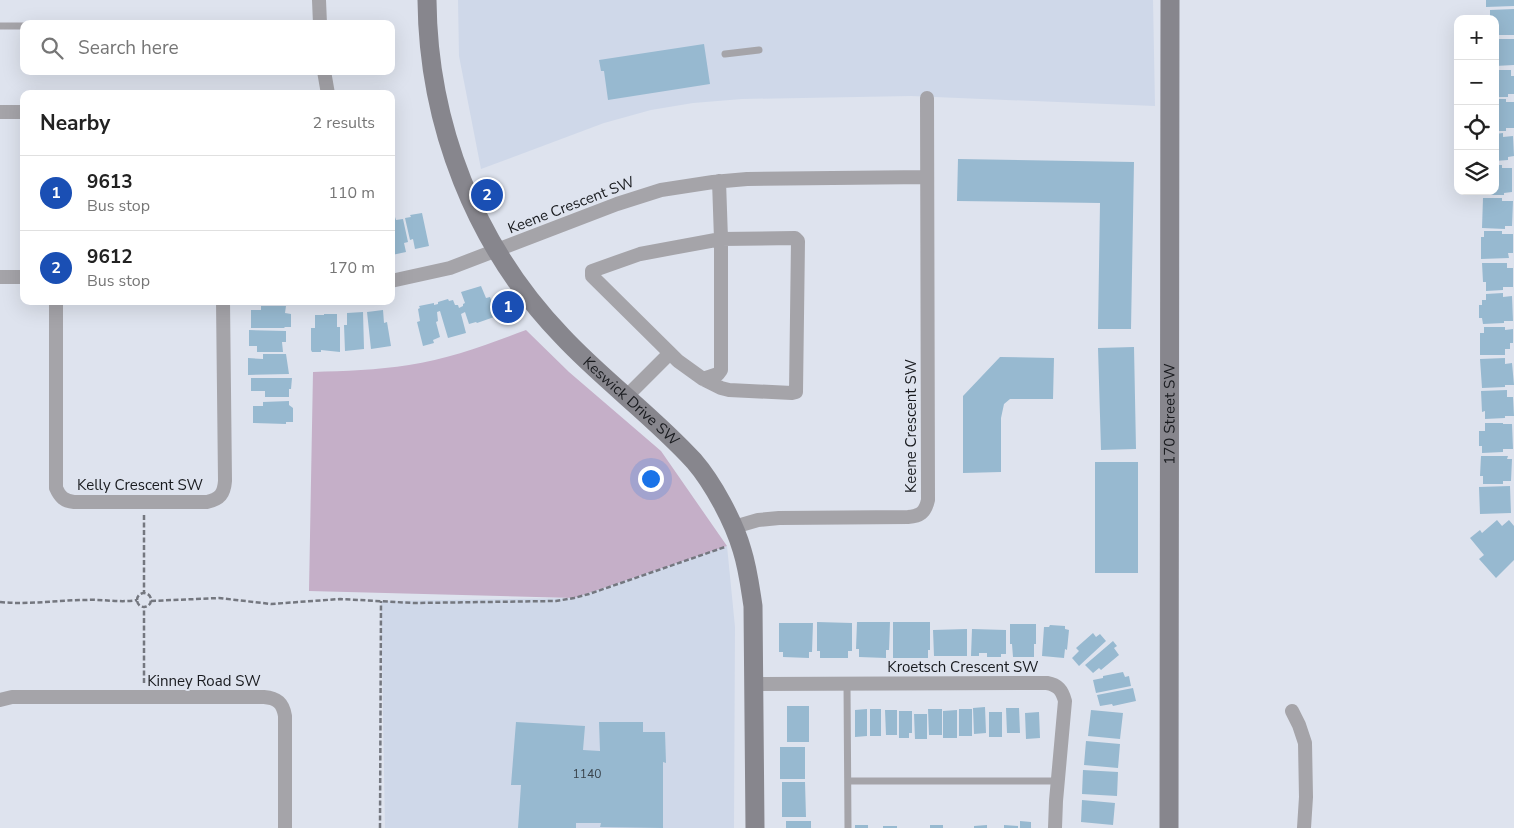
<!DOCTYPE html>
<meta charset="utf-8">
<style>
body{margin:0;font-family:"Nunito Sans",sans-serif;background:#f6f6f6;color:#222}
.controls{position:absolute;right:15px;top:15px;display:grid;overflow:hidden;border-radius:10px;box-shadow:0 5px 20px #0002}
.controls button{width:45px;height:45px;display:grid;place-items:center;padding:0;border:0;border-bottom:1px solid #e0e0e0;background:#fff;color:#222;font:25px sans-serif}
.you{position:absolute;left:650px;top:478px;width:18px;height:18px;margin:-12px;border:4px solid #fff;border-radius:50%;background:#1a73e8;box-shadow:0 0 0 8px #1a73e833}
.badge{display:grid;place-items:center;width:32px;height:32px;border-radius:50%;background:#2563eb;color:#fff;font-size:16px;font-weight:700}
.pin{position:absolute;translate:-50% -50%;border:2px solid #fff;box-shadow:0 1px 5px #0006}
.list{margin:0;padding:0;list-style:none}
h2{display:flex;justify-content:space-between;align-items:center;height:65px;margin:0;padding:0 20px;font-size:21px}
h2 small{font-size:16px;font-weight:400;color:#767676}
.list li{display:grid;grid-template-columns:32px 1fr auto;gap:15px;align-items:center;box-sizing:border-box;height:75px;padding:0 20px;border-top:1px solid #e0e0e0}
.list b{display:block;font-size:19px;white-space:nowrap}
.list p{margin:0;font-size:16px;white-space:nowrap;color:#767676}
.list em{font-size:16px;font-style:normal;color:#767676}
.icon{flex:none;width:28px;height:28px;fill:none;stroke:currentColor;stroke-width:2;stroke-linecap:round;stroke-linejoin:round}
.map{position:relative;flex:none;width:1514px;height:828px;overflow:hidden}
.search{position:absolute;background:#fff;box-shadow:0 5px 20px #0002;left:20px;top:20px;width:375px;height:55px;display:flex;align-items:center;gap:12px;box-sizing:border-box;padding:0 18px;border-radius:10px;color:#767676;font-size:19px}
.panel{position:absolute;background:#fff;box-shadow:0 5px 20px #0002;left:20px;top:90px;width:375px;height:215px;border-radius:10px}
.map>svg:first-child{display:block}
.built{fill:#cfd8e9}
.green{fill:#c5afc8}
.building{fill:#97b9d0}
.lines{fill:none;stroke-linecap:round;stroke-linejoin:round}
.path{stroke:#74777f;stroke-width:2.5;stroke-dasharray:5 2.5;stroke-linecap:butt}
.lane{stroke:#a5a4a9;stroke-width:7}
.street{stroke:#a5a4a9;stroke-width:14}
.secondary{stroke:#87868d;stroke-width:19}
.labels{text-anchor:middle;stroke-width:4;stroke-linejoin:round;paint-order:stroke}
.number-label{font-size:12px;fill:#38424a}
.street-label{font-size:15px;fill:#181a1e;stroke:#dee3ee}
</style>
<div class="map">
<svg width="1514" height="828" viewBox="0 0 1514 828">
<rect width="100%" height="100%" fill="#dee3ee"/>
<path class="built" d="M458,0H1153L1155,106L911,96L742,99L693,103L651,110L604,123L481,169L459,56Z
M727,546L735,627L734,828H385L381,601L574,598Z"/>
<path class="green" d="M526,330L569,372L661,451L727,546L574,598L309,591L313,372C345,371 377,370 409,365C449,359 488,344 526,330Z"/>
<path class="building" d="M1486,0H1514V6L1486,7Z
M1514,9V35H1495V19H1490V10Z
M1495,39H1514V65L1495,66Z
M704,44L710,84L608,100L604,71H601L599,60Z
M1495,70H1511V76H1514V94H1508V97H1495Z
M1495,99H1506V102H1514V128H1506V131H1495Z
M1503,133V137L1513,136L1514,156L1508,157V160L1495,161V134Z
M958,159L1134,162L1131,329H1098L1100,203L957,201Z
M1495,165H1502V168H1512V192L1504,193V195H1483V191H1495Z
M1483,198H1502V201H1513L1512,226H1505V229L1482,228Z
M422,213L429,246L415,249L413,239L410,240L405,218L411,217L410,215Z
M395,217L396,220L403,219L408,242L404,243L406,252L392,255L391,218Z
M1484,231H1502V234H1513V253H1508L1509,258L1481,259V237H1484Z
M1482,263H1507V268H1513V287H1503V290L1486,291V282H1483Z
M481,286L486,298L490,297L497,316L477,323L476,322L469,324L465,312L461,314L466,333L448,338L440,311L437,312L438,321L436,322L440,337L433,340L434,343L423,346L417,322L420,321L418,309L420,308L419,306L434,303V305L438,304V302L448,299L449,301L453,300L455,305H458L459,308L463,306V304L465,303L461,292Z
M1503,293V297L1512,296L1513,321H1504V323L1483,324L1482,318H1479V305H1482V300H1486V294Z
M261,306H286L285,313L291,314V327H285L284,328H251V310H261Z
M383,310L384,323L387,322L391,346L371,349L367,312Z
M363,312L364,349L345,351L344,325H347V313Z
M324,314H337V327H340V352L321,350V352H312L311,350V328H315V315H324Z
M1484,327H1505V330L1513,329V343H1510V349H1505V355H1480V333H1484Z
M249,330L286,331V342H282L283,352H257V346H249Z
M1134,347L1136,449L1101,450L1098,348Z
M263,354H286L289,374L248,375V358L263,359Z
M1000,357L1054,358L1053,399H1010L1004,404L1001,418V472L963,473V396Z
M1505,358V364L1512,363L1514,385H1505V387L1482,388L1480,359Z
M251,378H292L291,389H289V397H265V391H251Z
M1507,390V397H1513L1514,416H1505V418L1485,419V411L1482,412L1481,391Z
M289,401V405L293,408V422H286V424L253,423V406H263V402Z
M1485,423H1503V424H1512L1513,449H1503V452L1482,453V446H1479V431H1485Z
M1481,456H1508L1507,459H1512L1511,481H1503V484H1483V476H1480Z
M1095,462H1138V573H1095Z
M1510,486L1511,513L1480,514L1479,487Z
M1497,520L1502,526L1509,520L1514,526V560L1496,578L1479,559L1484,555L1470,538L1480,530L1482,533Z
M817,622L852,623V651H848V658H820V651H817Z
M857,622H890L889,650H886V658L859,657V649H856Z
M893,622H930V650H928V658H893Z
M779,623H813L812,652H809V658L783,657V652H779Z
M1010,624H1036V644H1034V657H1013L1012,644H1010Z
M1050,625L1065,626V629L1069,630L1067,650L1065,649L1064,658L1042,656L1044,627H1049Z
M967,629V656H934L933,630Z
M972,629L1006,630V654H1001V657H987V653H979V656H971Z
M1093,633L1096,637L1100,634L1106,641L1079,666L1072,658L1079,651L1076,648Z
M1113,641L1117,646L1114,648L1119,655L1101,670L1099,668L1093,673L1085,665Z
M1123,672L1125,677L1129,676L1131,686L1096,693L1093,680L1103,678V676Z
M1133,688L1136,701L1113,706L1112,704L1100,706L1097,695Z
M787,706H809V742H787Z
M985,707L986,733L974,734L973,708Z
M1006,708H1019L1020,733H1007Z
M867,709V736L855,737V710Z
M870,709H881V736H870Z
M928,709H942V735H929Z
M959,709H972V736H959Z
M885,710H897V735H886Z
M957,710V738H943V711Z
M1091,710L1123,713L1120,739L1088,736Z
M899,711H912V733H909V738H899Z
M989,712H1002V737H989Z
M1039,712L1040,738L1026,739L1025,713Z
M914,714H927V739H915Z
M516,722L585,726L583,750L600,751L599,722H643V732H665L666,763L663,762V828L600,827L601,823H576V828H518L521,785H511Z
M1086,741L1120,744L1118,768L1084,765Z
M780,747H805V779H780Z
M1083,770L1118,772L1117,796L1082,794Z
M782,782H805L806,817H782Z
M1082,800L1115,803L1113,825L1081,822Z
M786,821H811V828H786Z
M1020,821L1031,822V828H1020Z
M855,825H868V828H855Z
M930,825H943V828H930Z
M987,825V828H974V826Z
M1004,825L1018,826V828H1004Z
M883,826H897V828H883Z"/>
<g class="lines">
<path class="path" d="M144,515V594
M137 600a7 7 0 1 1 14 0a7 7 0 1 1-14 0Z
M151,601L219,598L271,604L340,599L414,603L556,601L574,598L589,594L725,547
M0,602C29,605 57,600 86,600C103,599 120,603 137,600
M144,683V607
M380,828L381,601"/>
<path class="lane" d="M0,26H24
M725,54L759,50
M847,683L848,828
M848,781H1057"/>
<path class="street" d="M319,0L320,24
M324,71L328,94
M0,112H24
M0,277H24
M391,281L450,268L617,204L661,190L713,182L747,179L927,177
M56,301V488C60,497 64,501 74,502H207C220,499 224,494 225,481L223,301
M703,379L721,388L729,390L792,393L796,392L798,241L795,238L721,239V370L718,374L703,379L678,361L592,276V271L640,254L721,239L719,181
M626,397L670,353
M734,527L758,520L779,518L908,517C920,516 925,513 928,500L927,98
M754,684L1047,683C1058,685 1062,690 1065,701L1056,801L1055,828
M0,700L12,697H264C277,698 283,703 285,716V828
M1292,711L1299,725L1305,743L1306,797L1304,828"/>
<g class="secondary">
<path id="s1" d="M427,0C428,124 475,246 562,336C603,380 653,416 694,461C713,483 734,522 742,550C748,569 750,587 753,606L755,828"/>
<path id="s2" d="M1169,828L1170,0"/>
</g>
</g>
<g class="labels">
<g class="number-label">
<text x="587" y="778">1140</text>
</g>
<g class="street-label">
<text transform="translate(571 205) rotate(-21)" y="5">Keene Crescent SW</text>
<text dy="5" stroke="none"><textPath href="#s1" startOffset="466">Keswick Drive SW</textPath></text>
<text dy="5" stroke="none"><textPath href="#s2" startOffset="414">170 Street SW</textPath></text>
<text transform="translate(911 426) rotate(-90)" y="5">Keene Crescent SW</text>
<text x="140" y="490">Kelly Crescent SW</text>
<text x="963" y="672">Kroetsch Crescent SW</text>
<text x="204" y="686">Kinney Road SW</text>
</g>
</g>
</svg>
<div class="controls">
<button>+</button>
<button>−</button>
<button><svg class="icon" aria-label="locate" viewBox="0 0 24 24"><circle cx="12" cy="12" r="6"/><path d="M12 2v4M12 18v4M2 12h4M18 12h4"/></svg></button>
<button><svg class="icon" aria-label="layers" viewBox="0 0 24 24"><path d="M12 4l9 5-9 5-9-5zM3 14l9 5 9-5"/></svg></button>
</div>
<div class="you"></div>
<div class="pin badge" style="left:508px;top:307px;background:#1a4fb4">1</div>
<div class="pin badge" style="left:487px;top:195px;background:#1a4fb4">2</div>
<div class="search"><svg class="icon" aria-label="search" viewBox="0 0 24 24"><circle cx="10" cy="10" r="6"/><path d="M15 15l6 6"/></svg>Search here</div>
<section class="panel">
<h2>Nearby<small>2 results</small></h2>
<ul class="list">
<li><span class="badge" style="background:#1a4fb4">1</span><div><b>9613</b><p>Bus stop</p></div><em>110 m</em></li>
<li><span class="badge" style="background:#1a4fb4">2</span><div><b>9612</b><p>Bus stop</p></div><em>170 m</em></li>
</ul>
</section>
</div>
